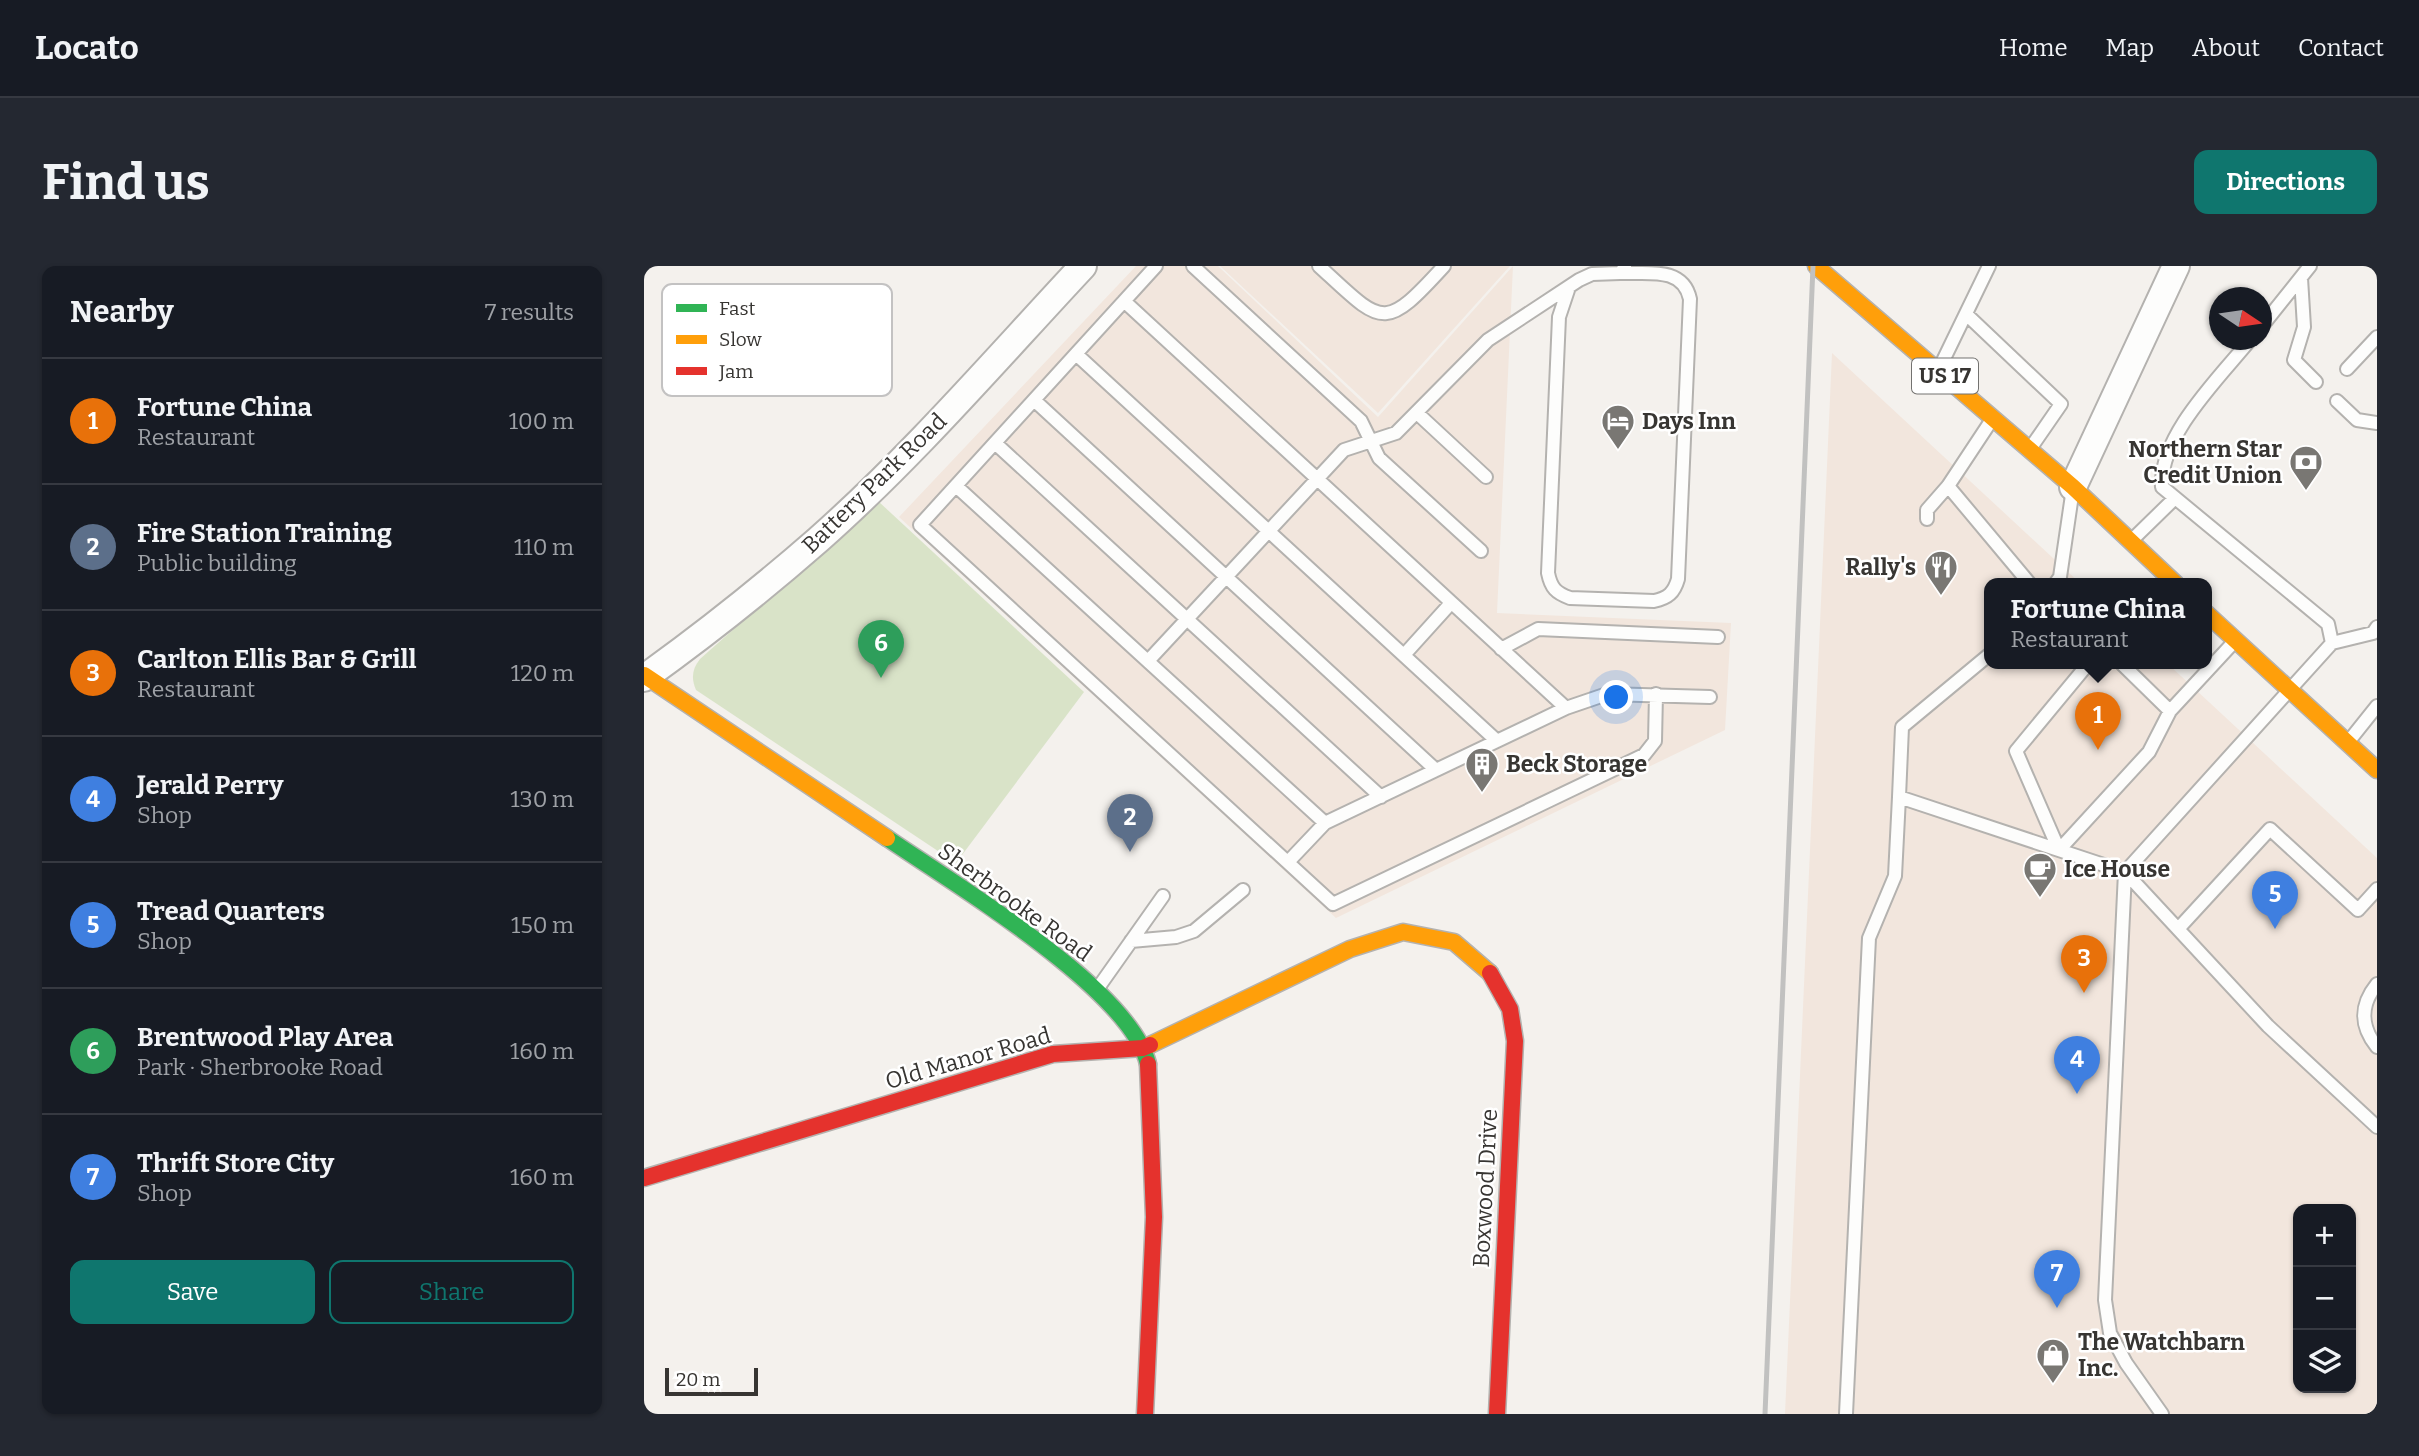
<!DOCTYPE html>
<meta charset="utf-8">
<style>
body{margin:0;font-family:Bitter,serif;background:#242831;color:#f1f3f6}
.controls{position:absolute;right:21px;bottom:21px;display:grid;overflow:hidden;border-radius:14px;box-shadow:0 2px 5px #0004}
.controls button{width:63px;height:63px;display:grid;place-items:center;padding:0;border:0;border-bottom:2px solid #363941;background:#171b24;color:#f1f3f6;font:35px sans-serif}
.compass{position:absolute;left:1565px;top:21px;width:63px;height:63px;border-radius:50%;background:#171b24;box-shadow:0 2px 5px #0004;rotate:103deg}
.scale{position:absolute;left:21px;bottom:18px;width:93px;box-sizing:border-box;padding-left:7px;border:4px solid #373532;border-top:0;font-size:19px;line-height:24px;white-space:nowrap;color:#373532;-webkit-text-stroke:5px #fff;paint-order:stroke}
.you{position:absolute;left:973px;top:432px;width:24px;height:24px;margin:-18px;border:5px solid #fff;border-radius:50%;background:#1a73e8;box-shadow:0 0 0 10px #1a73e833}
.badge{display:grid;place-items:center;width:46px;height:46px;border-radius:50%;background:#0f766e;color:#fff;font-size:23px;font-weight:700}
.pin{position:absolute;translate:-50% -58px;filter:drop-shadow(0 2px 4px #0008)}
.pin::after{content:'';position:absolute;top:37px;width:24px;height:21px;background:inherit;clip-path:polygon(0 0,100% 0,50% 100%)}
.popup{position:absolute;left:1340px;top:312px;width:228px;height:91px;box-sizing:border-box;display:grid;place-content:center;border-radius:14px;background:#171b24;filter:drop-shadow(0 2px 5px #0005);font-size:23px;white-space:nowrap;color:#9ea1a6}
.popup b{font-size:26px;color:#f1f3f6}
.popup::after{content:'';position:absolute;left:50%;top:100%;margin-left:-14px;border:14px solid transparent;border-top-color:#171b24}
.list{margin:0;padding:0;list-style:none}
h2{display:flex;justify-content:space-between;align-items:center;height:91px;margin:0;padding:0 28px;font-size:30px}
h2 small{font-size:23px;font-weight:400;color:#9ea1a6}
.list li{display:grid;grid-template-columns:46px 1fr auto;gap:21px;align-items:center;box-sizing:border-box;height:126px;padding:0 28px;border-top:2px solid #363941}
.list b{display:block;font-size:26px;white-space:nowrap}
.list p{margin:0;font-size:23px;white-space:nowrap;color:#9ea1a6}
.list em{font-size:23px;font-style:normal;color:#9ea1a6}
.actions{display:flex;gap:14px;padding:21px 28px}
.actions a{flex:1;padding:16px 0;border:2px solid #0f766e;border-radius:14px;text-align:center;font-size:24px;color:#0f766e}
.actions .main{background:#0f766e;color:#fff}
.icon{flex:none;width:38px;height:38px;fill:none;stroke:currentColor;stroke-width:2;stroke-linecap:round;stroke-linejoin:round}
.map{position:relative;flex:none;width:1733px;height:1148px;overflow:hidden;border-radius:14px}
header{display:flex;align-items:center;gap:42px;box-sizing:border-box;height:98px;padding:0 35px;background:#171b24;border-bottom:2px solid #363941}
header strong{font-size:33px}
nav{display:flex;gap:38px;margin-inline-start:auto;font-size:24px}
.intro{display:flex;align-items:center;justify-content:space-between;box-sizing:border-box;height:168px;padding:0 42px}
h1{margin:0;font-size:49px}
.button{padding:18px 32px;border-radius:14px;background:#0f766e;color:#fff;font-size:24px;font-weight:700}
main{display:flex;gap:42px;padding:0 42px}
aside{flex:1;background:#171b24;border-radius:14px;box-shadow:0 2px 5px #0004}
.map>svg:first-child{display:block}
.commercial{fill:#f2e6dd;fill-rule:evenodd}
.green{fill:#d9e3c8}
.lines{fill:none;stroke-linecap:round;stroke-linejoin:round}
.lane-casing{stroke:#b4b2af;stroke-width:16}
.street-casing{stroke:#b4b2af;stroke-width:30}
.fast-casing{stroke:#b4b2af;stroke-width:19}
.slow-casing{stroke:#b4b2af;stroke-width:19}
.jam-casing{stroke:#b4b2af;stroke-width:19}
.lane{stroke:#fdfdfc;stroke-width:12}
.street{stroke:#fdfdfc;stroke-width:26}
.fast{stroke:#30b455;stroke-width:16}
.slow{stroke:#ff9f0a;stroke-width:16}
.jam{stroke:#e5322d;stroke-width:16}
.rail{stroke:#c1c1c0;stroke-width:5}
.labels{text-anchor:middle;stroke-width:5;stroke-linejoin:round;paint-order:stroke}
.shield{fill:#fff;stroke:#737270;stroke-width:2}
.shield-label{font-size:21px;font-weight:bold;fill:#373532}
.poi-label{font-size:23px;font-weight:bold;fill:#373532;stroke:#fff;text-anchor:start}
.street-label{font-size:23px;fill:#373532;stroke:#fff}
.key{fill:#fff;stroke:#c3c2c2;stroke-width:2}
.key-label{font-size:19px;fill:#373532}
</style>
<header>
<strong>Locato</strong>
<nav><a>Home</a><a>Map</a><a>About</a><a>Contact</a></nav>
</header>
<div class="intro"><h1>Find us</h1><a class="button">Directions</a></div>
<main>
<aside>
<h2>Nearby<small>7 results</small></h2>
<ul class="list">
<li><span class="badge" style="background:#e8710a">1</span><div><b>Fortune China</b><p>Restaurant</p></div><em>100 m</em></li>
<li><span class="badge" style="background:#5c6f8a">2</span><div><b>Fire Station Training</b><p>Public building</p></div><em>110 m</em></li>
<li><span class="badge" style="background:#e8710a">3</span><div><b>Carlton Ellis Bar &amp; Grill</b><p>Restaurant</p></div><em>120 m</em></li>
<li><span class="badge" style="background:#3f7fe0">4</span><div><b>Jerald Perry</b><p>Shop</p></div><em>130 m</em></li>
<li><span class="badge" style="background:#3f7fe0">5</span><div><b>Tread Quarters</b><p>Shop</p></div><em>150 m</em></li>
<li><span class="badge" style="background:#2e9e5b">6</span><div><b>Brentwood Play Area</b><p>Park · Sherbrooke Road</p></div><em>160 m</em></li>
<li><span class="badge" style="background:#3f7fe0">7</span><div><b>Thrift Store City</b><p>Shop</p></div><em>160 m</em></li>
</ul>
<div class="actions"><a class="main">Save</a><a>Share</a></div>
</aside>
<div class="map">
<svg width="1733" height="1148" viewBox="0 0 1733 1148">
<rect width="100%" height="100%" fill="#f4f1ed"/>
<path class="commercial" d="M492,0H574L734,151L869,0L853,347L1087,357L1081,464L692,652L255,251Z
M576,0H866L734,147Z
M1188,87L1437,318H1346V398H1524L1733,592V1148H1141ZM1654,943H1707V1122H1654Z"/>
<path class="green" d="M234,235L440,426L312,597L52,424C47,412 48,403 56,393Z"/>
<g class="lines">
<defs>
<path id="lane" d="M512,0L276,259L689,638L1000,489L1011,475L1012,428
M549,0L717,155L735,192L837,285
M675,0C739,59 739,67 800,0
M1657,12L1660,61L1650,94L1672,116
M924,24L915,51L904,307C907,322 912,327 926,332L1010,335C1024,332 1030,327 1034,313L1046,33C1039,0 1003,8 976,7
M480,35L922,442
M1322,48L1417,138L1388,180
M1618,60L1666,0
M432,88L853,475
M1296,101L1345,0
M1703,103L1733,71
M390,134L792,504
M1693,135L1713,154L1733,157
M773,147L842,211
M351,177L737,531
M312,220L681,557
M1304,220L1386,318
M1283,253V244L1304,220L1347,155
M1489,273L1531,232
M1411,318L1416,311L1428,229
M1688,377L1729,367L1733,361
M857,383L894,363L1074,371
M760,389L807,337
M504,395L700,184L752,167L844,74L935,14L948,8L976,7L981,1
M1444,398L1372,485L1415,584L1505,486L1526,445L1589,377
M1478,398L1526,445
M1705,475L1733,440
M1255,531L1258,461L1346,388
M644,596L681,557L922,442L963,428L1066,431
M1534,663L1626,563L1714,644L1733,623
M487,675L532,671L550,665L599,624
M1733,718C1716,739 1716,760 1733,781
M454,722L519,630
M1202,1148L1225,672L1251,610L1255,531L1481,606L1624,760L1733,861
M1518,1148L1482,1097L1466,1067L1461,1034L1481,606L1688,377L1684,358L1518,221C1515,170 1575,112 1606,74"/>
<path id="street" d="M1429,221L1532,0
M0,412C60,369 118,323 174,274C269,190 353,92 439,0"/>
<path id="fast" d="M243,572C307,616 487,723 504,798"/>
<path id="slow" d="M1172,0L1429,221L1532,318
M1562,347L1733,504
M0,409L243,572
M506,779L706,683L759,666L810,676L846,707"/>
<path id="jam" d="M846,707L866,743L871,775L853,1148
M0,912L409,788L499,782L506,779
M501,1148L510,951L504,798"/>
</defs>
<use href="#lane" class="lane-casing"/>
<use href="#street" class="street-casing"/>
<use href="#fast" class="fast-casing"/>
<use href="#slow" class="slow-casing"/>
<use href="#jam" class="jam-casing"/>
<use href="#lane" class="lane"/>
<use href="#street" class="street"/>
<use href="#fast" class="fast"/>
<use href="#slow" class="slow"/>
<use href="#jam" class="jam"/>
<path class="rail" d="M1121,1148L1169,0"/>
</g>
<defs>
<symbol id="hotel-pin" viewBox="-11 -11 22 30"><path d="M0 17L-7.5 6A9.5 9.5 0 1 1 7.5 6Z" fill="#797773" stroke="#fff"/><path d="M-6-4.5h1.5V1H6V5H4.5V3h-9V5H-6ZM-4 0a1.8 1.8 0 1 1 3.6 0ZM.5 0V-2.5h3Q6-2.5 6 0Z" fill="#fff"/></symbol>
<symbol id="bank-pin" viewBox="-11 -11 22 30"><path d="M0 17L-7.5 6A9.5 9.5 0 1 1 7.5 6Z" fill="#797773" stroke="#fff"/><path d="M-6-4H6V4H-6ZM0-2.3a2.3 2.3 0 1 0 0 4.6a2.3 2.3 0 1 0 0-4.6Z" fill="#fff"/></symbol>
<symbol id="restaurant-pin" viewBox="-11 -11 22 30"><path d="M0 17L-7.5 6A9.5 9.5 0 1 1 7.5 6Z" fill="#797773" stroke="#fff"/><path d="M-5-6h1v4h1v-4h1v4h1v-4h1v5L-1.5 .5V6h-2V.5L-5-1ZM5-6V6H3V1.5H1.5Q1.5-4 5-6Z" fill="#fff"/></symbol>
<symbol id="building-pin" viewBox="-11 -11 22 30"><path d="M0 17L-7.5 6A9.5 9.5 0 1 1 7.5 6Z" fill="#797773" stroke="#fff"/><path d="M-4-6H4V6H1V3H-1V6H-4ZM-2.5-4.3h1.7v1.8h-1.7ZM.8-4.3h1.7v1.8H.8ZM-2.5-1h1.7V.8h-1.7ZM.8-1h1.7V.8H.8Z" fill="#fff"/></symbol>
<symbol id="cafe-pin" viewBox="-11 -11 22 30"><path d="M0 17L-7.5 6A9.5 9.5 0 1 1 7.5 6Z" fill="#797773" stroke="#fff"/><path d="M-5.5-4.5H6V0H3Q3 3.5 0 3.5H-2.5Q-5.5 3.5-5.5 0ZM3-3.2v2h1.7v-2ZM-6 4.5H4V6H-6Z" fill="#fff"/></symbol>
<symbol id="shop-pin" viewBox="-11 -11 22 30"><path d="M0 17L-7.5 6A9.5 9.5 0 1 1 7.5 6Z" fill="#797773" stroke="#fff"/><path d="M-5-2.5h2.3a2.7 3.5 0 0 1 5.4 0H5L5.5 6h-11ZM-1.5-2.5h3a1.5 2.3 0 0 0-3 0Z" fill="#fff"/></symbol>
</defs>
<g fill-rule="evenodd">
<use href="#hotel-pin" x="955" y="136" width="38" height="52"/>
<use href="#bank-pin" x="1643" y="177" width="38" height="52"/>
<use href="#restaurant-pin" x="1278" y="282" width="38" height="52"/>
<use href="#building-pin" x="819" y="479" width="38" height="52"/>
<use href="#cafe-pin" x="1377" y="584" width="38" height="52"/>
<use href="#shop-pin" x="1390" y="1070" width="38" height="52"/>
</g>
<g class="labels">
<rect class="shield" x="1268" y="92.5" width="66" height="35" rx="5"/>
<g class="shield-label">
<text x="1301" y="117">US 17</text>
</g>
<g class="poi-label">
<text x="998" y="163">Days Inn</text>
<text x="1638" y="191" text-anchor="end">Northern Star<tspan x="1638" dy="26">Credit Union</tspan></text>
<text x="1272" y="309" text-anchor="end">Rally's</text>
<text x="862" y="506">Beck Storage</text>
<text x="1420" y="611">Ice House</text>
<text x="1434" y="1084">The Watchbarn<tspan x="1434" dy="26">Inc.</tspan></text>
</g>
<g class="street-label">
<text transform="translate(230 217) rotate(-44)" y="8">Battery Park Road</text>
<text transform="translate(371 636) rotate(36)" y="8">Sherbrooke Road</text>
<text transform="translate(324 792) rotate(-16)" y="8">Old Manor Road</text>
<text transform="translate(841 922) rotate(-87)" y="8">Boxwood Drive</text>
</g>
</g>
<rect x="18" y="18" width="230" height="112" rx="10" class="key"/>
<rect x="32" y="38" width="31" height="8" fill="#30b455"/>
<rect x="32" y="69" width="31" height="9" fill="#ff9f0a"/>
<rect x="32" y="101" width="31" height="8" fill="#e5322d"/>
<g class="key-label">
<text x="75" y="49">Fast</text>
<text x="75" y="80">Slow</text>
<text x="75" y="112">Jam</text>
</g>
</svg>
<div class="controls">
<button>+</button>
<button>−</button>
<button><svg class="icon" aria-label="layers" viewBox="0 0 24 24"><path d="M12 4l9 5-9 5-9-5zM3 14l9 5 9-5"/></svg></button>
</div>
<svg class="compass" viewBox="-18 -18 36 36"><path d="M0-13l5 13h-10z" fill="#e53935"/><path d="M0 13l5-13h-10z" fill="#9ea1a6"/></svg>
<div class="scale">20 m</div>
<div class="you"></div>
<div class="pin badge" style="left:1454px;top:484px;background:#e8710a">1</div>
<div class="popup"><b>Fortune China</b>Restaurant</div>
<div class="pin badge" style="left:486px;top:586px;background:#5c6f8a">2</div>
<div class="pin badge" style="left:1440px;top:727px;background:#e8710a">3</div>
<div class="pin badge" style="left:1433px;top:828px;background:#3f7fe0">4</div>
<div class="pin badge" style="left:1631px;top:663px;background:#3f7fe0">5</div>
<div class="pin badge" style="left:237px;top:412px;background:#2e9e5b">6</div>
<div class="pin badge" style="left:1413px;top:1042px;background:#3f7fe0">7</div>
</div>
</main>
